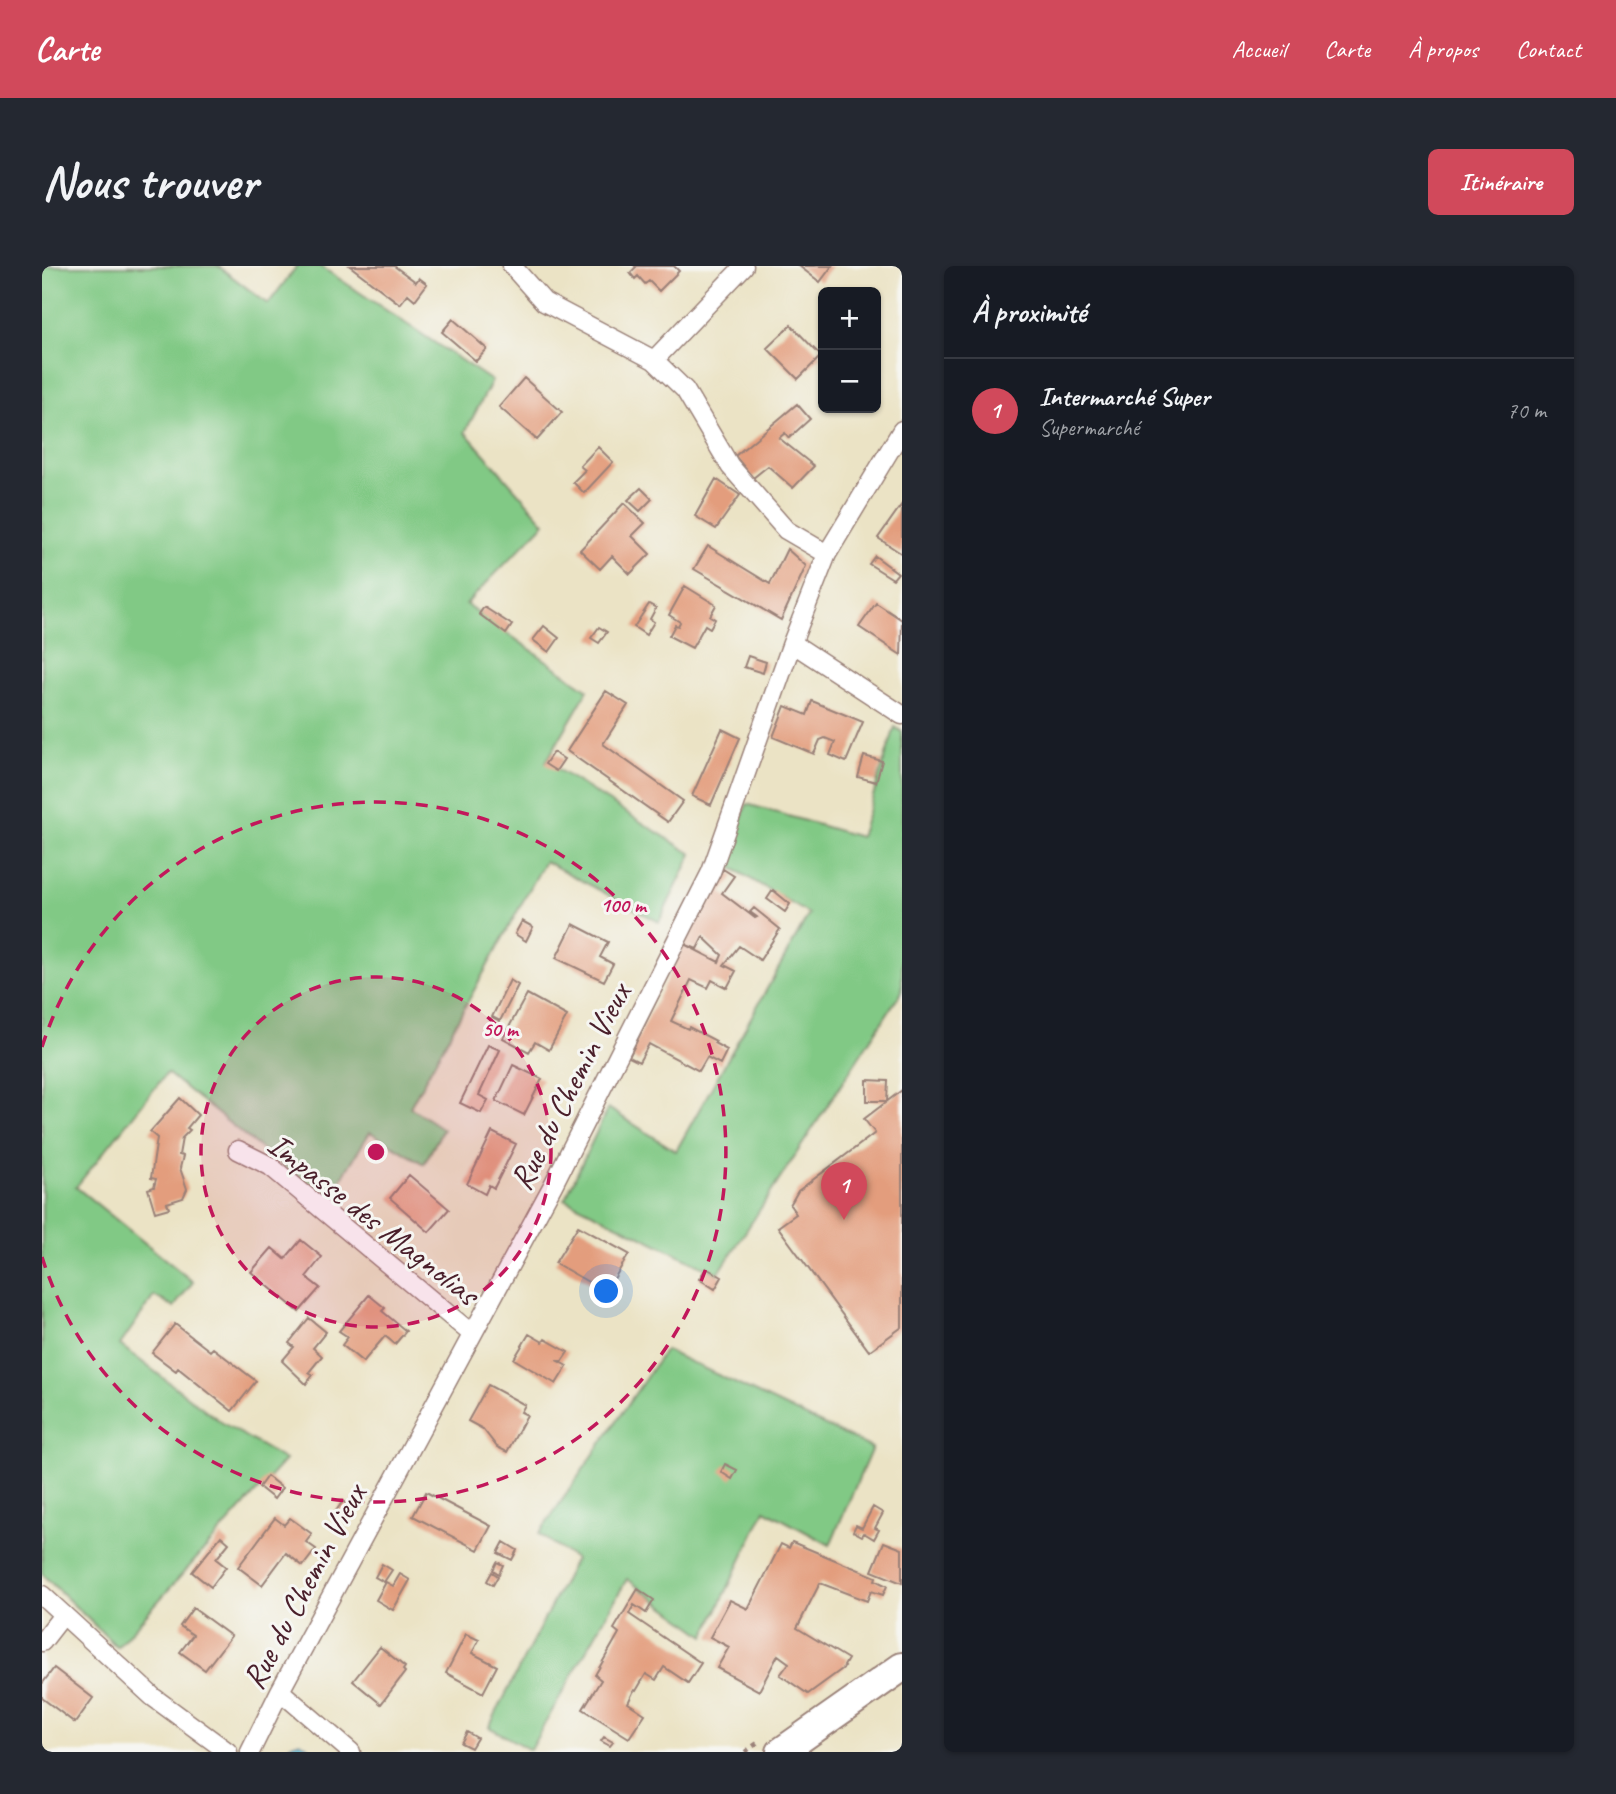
<!DOCTYPE html>
<html lang="fr">
<meta charset="utf-8">
<style>
body{margin:0;font-family:Caveat,sans-serif;background:#242831;color:#f1f3f6}
.controls{position:absolute;right:21px;top:21px;display:grid;overflow:hidden;border-radius:10px;box-shadow:0 2px 5px #0004}
.controls button{width:63px;height:63px;display:grid;place-items:center;padding:0;border:0;border-bottom:2px solid #363941;background:#171b24;color:#f1f3f6;font:35px sans-serif}
.you{position:absolute;left:565px;top:1026px;width:24px;height:24px;margin:-18px;border:5px solid #fff;border-radius:50%;background:#1a73e8;box-shadow:0 0 0 10px #1a73e833}
.badge{display:grid;place-items:center;width:46px;height:46px;border-radius:50%;background:#d1495b;color:#fff;font-size:23px;font-weight:700}
.pin{position:absolute;translate:-50% -58px;filter:drop-shadow(0 2px 4px #0008)}
.pin::after{content:'';position:absolute;top:37px;width:24px;height:21px;background:inherit;clip-path:polygon(0 0,100% 0,50% 100%)}
.list{margin:0;padding:0;list-style:none}
h2{display:flex;justify-content:space-between;align-items:center;height:91px;margin:0;padding:0 28px;font-size:30px}
h2 small{font-size:23px;font-weight:400;color:#9ea1a6}
.list li{display:grid;grid-template-columns:46px 1fr auto;gap:21px;align-items:center;box-sizing:border-box;height:105px;padding:0 28px;border-top:2px solid #363941}
.list b{display:block;font-size:26px;white-space:nowrap}
.list p{margin:0;font-size:23px;white-space:nowrap;color:#9ea1a6}
.list em{font-size:23px;font-style:normal;color:#9ea1a6}
.map{position:relative;flex:none;width:860px;height:1486px;overflow:hidden;border-radius:10px}
header{display:flex;align-items:center;gap:42px;box-sizing:border-box;height:98px;padding:0 35px;background:#d1495b;color:#fff}
header strong{font-size:33px}
nav{display:flex;gap:38px;margin-inline-start:auto;font-size:24px}
.intro{display:flex;align-items:center;justify-content:space-between;box-sizing:border-box;height:168px;padding:0 42px}
h1{margin:0;font-size:49px}
.button{padding:18px 32px;border-radius:10px;background:#d1495b;color:#fff;font-size:24px;font-weight:700}
main{display:flex;gap:42px;padding:0 42px}
aside{flex:1;background:#171b24;border-radius:10px;box-shadow:0 2px 5px #0004}
.map>svg:first-child{display:block}
.green{fill:#81c985;stroke:#667458;stroke-width:2}
.water{fill:#60c5dd;stroke:#557284;stroke-width:2}
.building{fill:#e39d7d}
.lines{fill:none;stroke-linecap:round;stroke-linejoin:round}
.minor-casing{stroke:#9a8178;stroke-width:21}
.primary-casing{stroke:#9a8178;stroke-width:32}
.path{stroke:#9a8178;stroke-width:4.5;stroke-dasharray:5 5;stroke-linecap:butt}
.minor{stroke:#fff;stroke-width:18}
.primary{stroke:#fff;stroke-width:28}
.ring{fill:none;stroke:#c2185b;stroke-width:3.5;stroke-dasharray:12 9}
.labels{text-anchor:middle;stroke-width:6;stroke-linejoin:round;paint-order:stroke}
.street-label{font-size:33px;fill:#4a1f2b;stroke:#f6f6f2}
.centre{fill:#c2185b;stroke:#f6f6f2;stroke-width:3.5}
.ring-label{font-size:21px;text-anchor:middle;font-weight:bold;fill:#c2185b;stroke:#f6f6f2;stroke-width:6;stroke-linejoin:round;paint-order:stroke}
</style>
<header>
<strong>Carte</strong>
<nav><a>Accueil</a><a>Carte</a><a>À propos</a><a>Contact</a></nav>
</header>
<div class="intro"><h1>Nous trouver</h1><a class="button">Itinéraire</a></div>
<main>
<div class="map">
<svg width="860" height="1486" viewBox="0 0 860 1486">
<rect width="100%" height="100%" fill="#f6f6f2"/>
<filter id="ink" filterUnits="userSpaceOnUse"><feTurbulence type="fractalNoise" baseFrequency=".0143" numOctaves="2"/><feDisplacementMap in="SourceGraphic" scale="14" xChannelSelector="R" yChannelSelector="G"/><feConvolveMatrix kernelMatrix="1 2 1 2 8 2 1 2 1" color-interpolation-filters="sRGB"/></filter>
<filter id="wash" filterUnits="userSpaceOnUse"><feTurbulence type="fractalNoise" baseFrequency=".00686" numOctaves="4" result="noise"/><feDisplacementMap in="SourceGraphic" scale="28" xChannelSelector="R" yChannelSelector="G"/><feGaussianBlur stdDeviation="1.57" result="paint"/><feColorMatrix in="noise" values="0 0 0 0 0 0 0 0 0 0 0 0 0 0 0 0 0 1.4 0 .05"/><feComposite in="paint" operator="in"/></filter>
<g filter="url(#wash)">
<rect width="100%" height="100%" fill="#ebe3c5"/>
<path class="green" d="M0,0H176L226,38L255,0H278L450,115L423,166L503,257L424,338L546,424L504,496L650,588L617,656L503,595L368,841L401,863L382,898L328,866L285,936L125,807L34,921L151,1016L132,1041L112,1030L78,1079L179,1156L243,1194L75,1381L0,1308Z
M853,461L860,466V725L676,1008L523,933L566,842L634,885L767,648L682,597L705,538L818,571Z
M623,1084L830,1182L788,1279L723,1244L663,1370L585,1313L488,1484L447,1461L533,1293L497,1268Z"/>
<path class="water" d="M258,1475L274,1486H243L250,1478Z"/>
<g id="blocks">
<path class="building" d="M308,0H352L374,16L377,12L385,18L373,34L366,28L358,38Z
M593,0H632L637,5L617,25L607,15L603,18L596,10L593,13L588,7L594,1Z
M757,0H790L778,16Z
M411,53L445,83L434,95L400,66Z
M749,59L779,90L756,113L725,82Z
M482,112L520,146L495,174L457,141Z
M755,138L768,153L747,172L743,167L737,172L772,200L751,222L726,200L711,212L693,190Z
M556,181L571,196L542,227L531,216L543,204L538,200Z
M674,213L698,229L674,263L653,250Z
M599,222L610,233L598,245L586,234Z
M582,237L603,257L590,270L608,288L588,308L570,290L558,303L538,284Z
M860,238V288L836,272Z
M666,280L728,318L745,283L764,300L739,354L652,303Z
M833,290L856,307L851,313L827,298Z
M643,320L674,339L668,350L673,353L668,362L663,359L650,382L627,370L633,359L636,360L638,356L627,349Z
M834,337L860,354L859,389L817,361Z
M607,338L614,342L608,353L612,356L604,369L592,361Z
M442,341L470,359L464,368L437,348Z
M502,360L517,372L507,386L491,374Z
M557,361L565,366L557,377L549,372Z
M706,390L724,396L721,407L702,401Z
M564,425L586,439L561,478L641,535L626,556L525,485Z
M770,435L821,456L804,496L788,489L793,476L783,472L778,474L772,488L731,471L743,440L765,449Z
M680,463L698,472L669,539L650,530Z
M511,486L522,493L514,505L503,498Z
M822,490L840,495L834,516L816,511Z
M681,603L692,610L680,627L713,652L715,651L708,646L712,642L738,663L718,694L697,680L682,699L694,705L685,722L670,714L666,722L649,714L629,755L646,763L647,761L674,775L672,777L685,784L678,798L665,791L657,805L607,778L597,796L587,791L642,678L677,696L680,689L661,671L655,683L642,678L657,645Z
M731,624L748,638L743,646L725,633Z
M480,655L491,661L484,675L473,668Z
M531,658L566,676L558,691L571,698L562,715L514,692Z
M468,714L476,719L458,755L450,751Z
M485,728L525,750L507,784L493,776L487,786L461,772Z
M446,779L458,784L437,829L446,834L439,847L418,837Z
M471,799L500,813L482,849L454,835Z
M825,814L846,815L845,835H825Z
M860,824V1061L827,1085L736,961L754,948L748,939L756,925L833,867L822,853Z
M138,832L156,849L145,862L148,864L140,872L137,889L141,890L138,902L145,923L141,932L125,937L127,942L113,946L106,923L112,921L114,913L109,912L115,872L108,866Z
M450,866L474,878L452,922L447,919L443,928L425,918Z
M367,909L407,943L387,966L348,932Z
M536,960L587,988L564,1026L513,997Z
M259,974L280,991L264,1011L278,1022L257,1046L209,1006L230,982L243,993Z
M664,1002L680,1011L673,1023L657,1013Z
M327,1029L343,1042L340,1045L364,1065L353,1078L343,1070L321,1096L300,1079L306,1071L297,1065Z
M267,1052L284,1066L271,1082L280,1090L267,1106L271,1109L264,1118L240,1095L252,1081L247,1077Z
M133,1058L168,1085L171,1082L214,1115L190,1145L136,1102L134,1105L110,1087Z
M487,1068L501,1076L503,1073L526,1086L520,1095H516L525,1100L514,1118L472,1093Z
M446,1119L483,1139L479,1146L485,1149L465,1186L455,1181L441,1163L426,1155Z
M683,1198L695,1204L690,1213L679,1206Z
M225,1210L240,1222L232,1233L217,1221Z
M384,1226L449,1260L436,1284L371,1250Z
M301,1235L310,1243L303,1252L294,1245Z
M831,1241L841,1247L833,1262L837,1264L832,1273L822,1267L820,1270L811,1265L814,1259L820,1262Z
M233,1252L242,1259L248,1252L270,1268L264,1276L274,1283L261,1300L244,1287L220,1319L196,1301Z
M179,1270L187,1277L174,1293L184,1301L169,1321L150,1306Z
M462,1276L475,1284L470,1294L456,1287Z
M750,1276L834,1311L833,1314L845,1320L841,1329L829,1325L825,1335L778,1317L755,1362L806,1393L802,1400L803,1401L766,1428L738,1409L747,1397L736,1389L717,1425L675,1402L687,1381L668,1371L688,1334L706,1343L739,1278L747,1282Z
M842,1276L860,1283V1317L830,1305Z
M455,1296L461,1299L457,1308L451,1304Z
M340,1298L350,1304L342,1316L333,1311Z
M450,1306L456,1310L451,1319L445,1315Z
M358,1308L368,1314L351,1344L334,1334L344,1316L351,1320Z
M596,1323L612,1334L604,1347L592,1339L587,1348L659,1397L646,1417L622,1401L614,1414L604,1408L594,1425L592,1424L586,1437L603,1448L587,1472L541,1443L559,1414L553,1409L576,1369L577,1367L572,1363Z
M151,1342L189,1370L163,1404L138,1386L151,1369L138,1360Z
M424,1368L437,1374L430,1387L455,1400L441,1427L404,1407Z
M338,1381L363,1401L361,1404L363,1406L339,1438L311,1415Z
M12,1402L51,1432L33,1457L0,1432V1418Z
M425,1466L435,1472L429,1482L419,1477Z
M562,1471L571,1476L568,1480L559,1475Z"/>
</g>
</g>
<g filter="url(#ink)">
<use href="#blocks" fill-opacity="0" stroke="#9a8178" stroke-width="2"/>
<g class="lines">
<defs>
<path id="minor" d="M470,0L502,36L612,94L643,124L688,200L744,264L785,288
M612,94L702,0
M750,377L860,449
M196,884L228,900L430,1068
M0,1329L111,1431L186,1486
M0,1376L21,1349
M238,1425L309,1486
M208,1486L238,1425L511,919L669,606L750,377L785,288L860,164"/>
<path id="primary" d="M739,1486L860,1401"/>
</defs>
<use href="#minor" class="minor-casing"/>
<use href="#primary" class="primary-casing"/>
<path class="path" d="M703,1486L717,1476"/>
<use href="#minor" class="minor"/>
<use href="#primary" class="primary"/>
</g>
</g>
<circle cx="334" cy="886" r="175" fill="#c2185b" fill-opacity=".12"/>
<g class="ring">
<circle cx="334" cy="886" r="175"/>
<path d="M0 781A350 350 0 1 1 0 991"/>
</g>
<g class="labels">
<g class="street-label">
<text transform="translate(527 820) rotate(-63)" y="12">Rue du Chemin Vieux</text>
<text transform="translate(332 952) rotate(38)" y="12">Impasse des Magnolias</text>
<text transform="translate(261 1320) rotate(-62)" y="12">Rue du Chemin Vieux</text>
</g>
</g>
<circle cx="334" cy="886" r="10" class="centre"/>
<g class="ring-label">
<text x="581" y="646">100 m</text>
<text x="458" y="770">50 m</text>
</g>
</svg>
<div class="controls">
<button>+</button>
<button>−</button>
</div>
<div class="you"></div>
<div class="pin badge" style="left:802px;top:954px">1</div>
</div>
<aside>
<h2>À proximité<small></small></h2>
<ul class="list">
<li><span class="badge">1</span><div><b>Intermarché Super</b><p>Supermarché</p></div><em>70 m</em></li>
</ul>
</aside>
</main>
